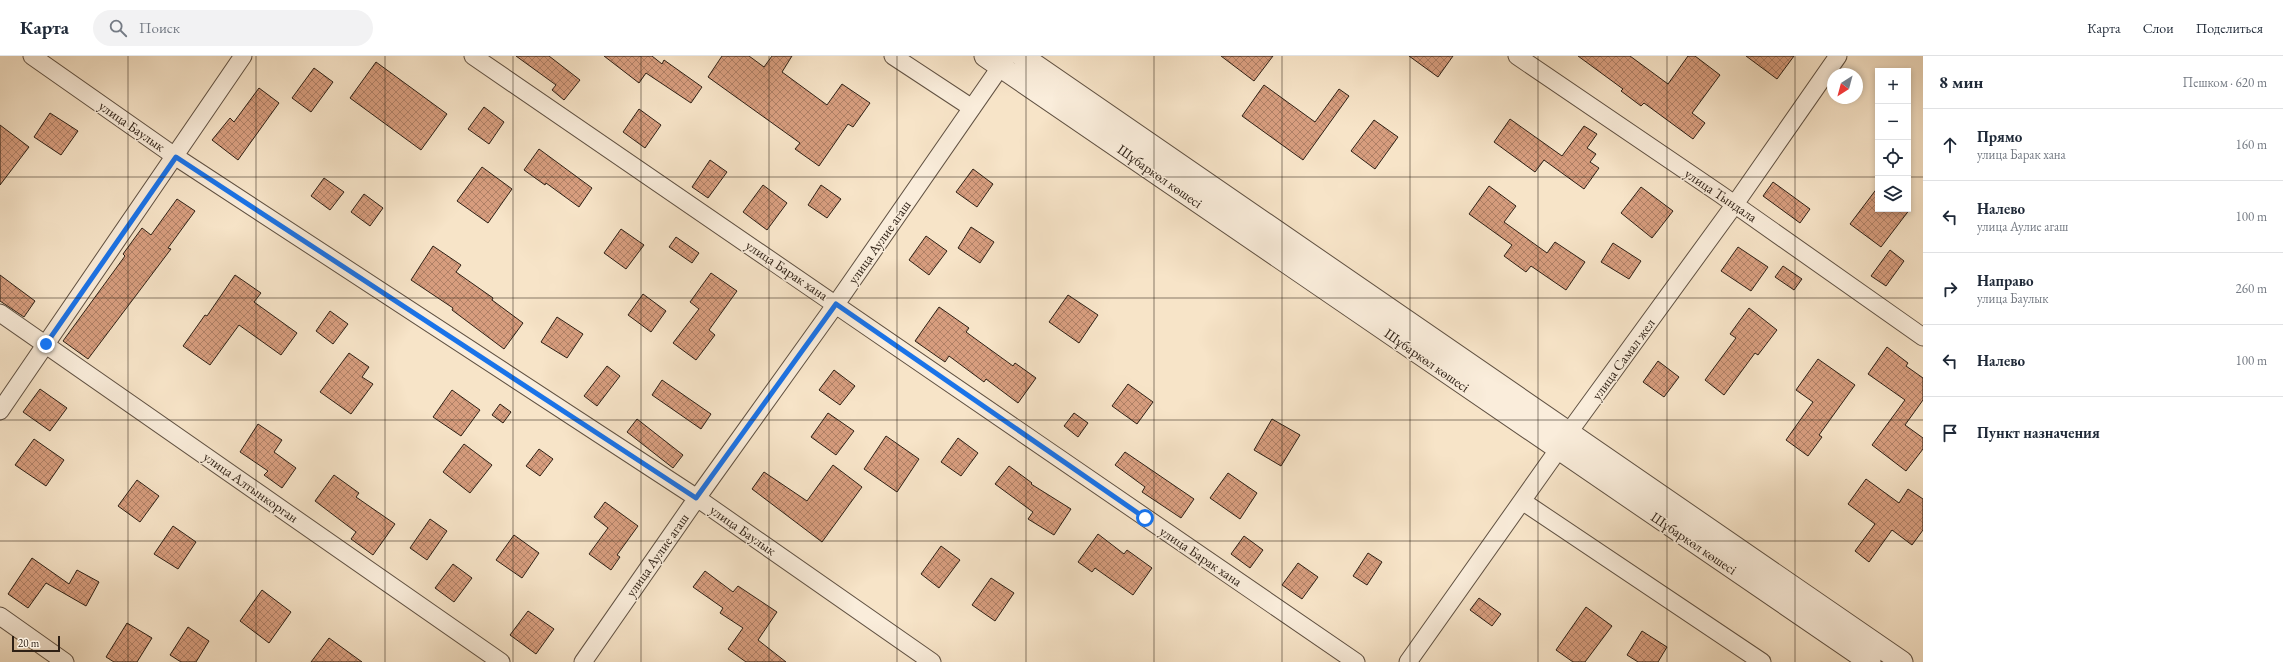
<!DOCTYPE html>
<html lang="ru">
<meta charset="utf-8">
<style>
body{margin:0;font-family:"EB Garamond",serif;background:#f2f2f3;color:#1f2937}
.controls{position:absolute;right:12px;top:12px;display:grid;overflow:hidden;border-radius:0px;box-shadow:0 2px 6px #0003}
.controls button{width:36px;height:36px;display:grid;place-items:center;padding:0;border:0;border-bottom:1px solid #e0e1e3;background:#fff;color:#1f2937;font:20px sans-serif}
.compass{position:absolute;left:1827px;top:12px;width:36px;height:36px;border-radius:50%;background:#fff;box-shadow:0 2px 6px #0003;rotate:216deg}
.scale{position:absolute;left:12px;bottom:10px;width:48px;box-sizing:border-box;padding-left:4px;border:2px solid #2e2015;border-top:0;font-size:11px;line-height:14px;white-space:nowrap;color:#2e2015;-webkit-text-stroke:3px #faeddb;paint-order:stroke}
.stop{position:absolute;width:12px;height:12px;margin:-9px;border:3px solid #1a73e8;border-radius:50%;background:#fff}
.stop.end{background:#1a73e8;border-color:#fff;box-shadow:0 1px 4px #0008}
.list{margin:0;padding:0;list-style:none}
h2{display:flex;justify-content:space-between;align-items:center;height:52px;margin:0;padding:0 16px;font-size:17px}
h2 small{font-size:13px;font-weight:400;color:#747a83}
.list li{display:grid;grid-template-columns:26px 1fr auto;gap:12px;align-items:center;box-sizing:border-box;height:72px;padding:0 16px;border-top:1px solid #e0e1e3}
.list b{display:block;font-size:15px;white-space:nowrap}
.list p{margin:0;font-size:13px;white-space:nowrap;color:#747a83}
.list em{font-size:13px;font-style:normal;color:#747a83}
.icon{flex:none;width:22px;height:22px;fill:none;stroke:currentColor;stroke-width:2;stroke-linecap:round;stroke-linejoin:round}
.map{position:relative;flex:none;width:1923px;height:606px;overflow:hidden}
header{display:flex;align-items:center;gap:24px;box-sizing:border-box;height:56px;padding:0 20px;background:#fff;border-bottom:1px solid #e0e1e3}
header strong{font-size:19px}
nav{display:flex;gap:22px;margin-inline-start:auto;font-size:14px}
.search{width:280px;height:36px;background:#f2f2f3;display:flex;align-items:center;gap:10px;box-sizing:border-box;padding:0 14px;border-radius:22px;color:#747a83;font-size:15px}
main{display:flex}
aside{flex:1;background:#fff}
.map>svg:first-child{display:block}
.building{fill:url(#building-cross-hatch);stroke:#2e2015}
.lines{fill:none;stroke-linecap:round;stroke-linejoin:round}
.minor-casing{stroke:#605142;stroke-width:19}
.tertiary-casing{stroke:#605142;stroke-width:23}
.minor{stroke:#faeddb;stroke-width:17}
.tertiary{stroke:#faeddb;stroke-width:21}
.route{stroke:#1a73e8;stroke-width:5}
.grid{fill:none;stroke:#2e2015;stroke-width:1;stroke-opacity:0.55}
.labels{text-anchor:middle;stroke-width:3;stroke-linejoin:round;paint-order:stroke}
.street-label{font-size:14px;fill:#2e2015;stroke:#faeddb}
</style>
<header>
<strong>Карта</strong>
<div class="search"><svg class="icon" aria-label="search" viewBox="0 0 24 24"><circle cx="10" cy="10" r="6"/><path d="M15 15l6 6"/></svg>Поиск</div>
<nav><a>Карта</a><a>Слои</a><a>Поделиться</a></nav>
</header>
<main>
<div class="map">
<svg width="1923" height="606" viewBox="0 0 1923 606">
<defs>
<pattern id="building-cross-hatch" width="8" height="8" patternUnits="userSpaceOnUse"><rect width="8" height="8" fill="#d79d7e"/><path d="M0 0l8 8M0 8l8-8" fill="none" stroke="#af8066"/></pattern>
</defs>
<rect width="100%" height="100%" fill="#f7e4c8"/>
<filter id="stains"><feTurbulence type="fractalNoise" baseFrequency=".005" numOctaves="4"/><feColorMatrix values="0 0 0 0 .2 0 0 0 0 .09 0 0 0 0 .02 0 0 0 .5 -.17"/></filter>
<radialGradient id="worn" r=".72"><stop offset=".6" stop-color="#630" stop-opacity="0"/><stop offset="1" stop-color="#630" stop-opacity=".3"/></radialGradient>
<path class="building" d="M516,0H549L580,24L564,44L552,34L556,29Z
M604,0H652L662,8L664,4L702,31L691,47L646,17L639,27Z
M722,0H749L764,11L772,0H792L782,16L827,49L842,28L870,47L853,71L848,68L819,110L795,93L800,87L708,21Z
M1221,0H1273L1254,25Z
M1409,0H1453L1438,21Z
M1578,0H1630L1668,28L1688,0H1695L1720,19L1692,57L1705,67L1693,83L1644,47L1641,50L1621,35L1623,33Z
M1746,0H1794L1777,23Z
M376,6L447,58L421,94L350,42Z
M314,12L333,26L311,56L292,42Z
M1264,29L1315,66L1339,33L1349,40L1303,104L1242,60Z
M259,32L279,47L238,104L212,84L230,62L234,66Z
M484,51L504,66L489,88L468,73Z
M639,53L661,69L645,92L623,76Z
M50,57L78,75L61,99L34,81Z
M1510,63L1562,100L1584,70L1597,78L1587,92L1596,98L1590,106L1599,112L1584,133L1544,104L1535,116L1494,86Z
M1374,64L1398,81L1375,113L1351,95Z
M0,69L29,91L0,129Z
M539,93L592,132L579,151L546,127L545,129L524,114Z
M710,104L727,116L708,142L692,131Z
M482,111L512,133L488,167L457,145Z
M973,113L993,128L977,151L956,136Z
M324,122L344,136L330,154L311,140Z
M1773,126L1810,153L1800,167L1763,140Z
M763,129L787,147L767,174L743,156Z
M821,129L841,143L827,162L808,149Z
M1489,130L1516,150L1504,166L1547,197L1555,186L1585,206L1566,234L1531,210L1526,216L1504,200L1512,189L1469,158Z
M1641,131L1673,155L1652,182L1621,157Z
M1878,131V153H1910L1881,191L1850,168Z
M364,138L383,152L370,170L351,156Z
M177,143L195,155L168,192L171,193L88,303L63,285L125,200L123,198L142,172L151,179Z
M971,171L994,186L980,207L958,192Z
M621,173L644,189L626,213L604,197Z
M926,180L947,195L929,219L909,204Z
M676,181L699,197L692,207L669,191Z
M1613,187L1641,205L1629,223L1601,206Z
M433,190L461,209L456,216L493,242L492,244L523,267L504,293L452,254L453,252L411,224Z
M1738,191L1768,211L1751,235L1721,215Z
M1890,194L1904,205L1886,230L1871,220Z
M1783,210L1802,223L1794,234L1775,221Z
M711,217L737,235L709,274L715,279L696,304L673,287L699,253L690,246Z
M0,219L35,245L24,261L0,245Z
M235,219L261,237L254,246L297,277L281,299L239,269L210,309L183,290L205,259L207,260Z
M643,238L666,255L651,276L628,259Z
M1068,239L1098,259L1079,287L1049,266Z
M939,251L969,272L966,276L1013,310L1015,307L1036,322L1018,347L986,323L984,326L949,300L945,306L915,285Z
M1749,252L1777,274L1758,299L1755,297L1724,339L1705,324L1736,282L1730,278Z
M330,255L348,268L333,288L316,275Z
M557,261L583,278L567,302L541,286Z
M1887,291L1908,307L1906,310L1923,322V344L1905,369L1923,382V393L1906,415L1872,389L1905,344L1868,318Z
M349,297L369,311L362,321L373,328L351,358L320,336Z
M1818,303L1855,329L1819,379L1822,381L1808,400L1786,384L1813,346L1796,334Z
M1658,305L1679,321L1664,341L1643,326Z
M607,310L620,320L597,350L584,340Z
M834,314L855,330L840,349L819,334Z
M662,324L711,358L701,373L652,339Z
M1128,328L1153,346L1137,368L1112,350Z
M40,333L67,352L50,375L23,356Z
M452,334L480,354L461,380L433,361Z
M500,348L511,356L503,367L492,359Z
M828,357L854,375L836,399L811,381Z
M1074,357L1088,367L1078,381L1064,370Z
M637,363L683,399L673,412L627,376Z
M1272,363L1300,379L1281,410L1254,394Z
M258,368L282,384L274,396L296,412L282,432L264,419L268,415L240,396Z
M886,380L919,403L897,436L864,413Z
M958,382L978,397L961,420L941,406Z
M34,383L64,404L46,430L15,409Z
M464,388L492,409L470,437L443,416Z
M539,393L553,403L540,420L526,410Z
M1125,396L1194,443L1181,462L1142,436L1145,431L1115,409Z
M833,409L862,431L822,486L752,433L764,416L807,445Z
M1009,410L1032,427L1031,428L1071,453L1054,479L1028,463L1033,456L995,428Z
M1228,417L1257,437L1240,463L1210,442Z
M334,419L359,437L356,441L395,468L373,499L351,483L356,476L315,445Z
M1866,423L1899,447L1908,433L1923,443V474L1912,489L1892,474L1869,506L1855,495L1875,468L1848,448Z
M137,424L159,440L140,466L118,450Z
M605,446L638,470L617,499L620,501L611,514L589,498L608,472L594,461Z
M430,463L447,475L427,504L410,492Z
M173,470L196,486L178,513L154,498Z
M1098,478L1124,498L1127,494L1152,512L1133,539L1095,512L1092,516L1078,506Z
M514,479L539,497L522,522L496,504Z
M1244,480L1263,494L1250,512L1231,498Z
M941,490L960,504L939,532L921,518Z
M1368,497L1382,506L1367,529L1353,520Z
M32,502L69,528L77,514L99,526L86,550L46,527L28,552L8,538Z
M1298,507L1318,521L1302,543L1282,529Z
M453,508L472,522L454,546L435,532Z
M705,515L733,536L738,530L777,556L758,584L786,606H746L728,593L743,572L720,557L723,552L693,531Z
M991,522L1014,537L995,565L972,549Z
M262,534L291,556L269,587L240,565Z
M1479,542L1501,558L1492,570L1470,554Z
M1586,551L1612,570L1585,606H1573L1556,594Z
M528,555L554,573L536,598L510,579Z
M127,567L152,582L137,606H114L106,601Z
M188,571L209,585L196,606H181L170,599Z
M1642,575L1667,591L1658,606H1638L1627,599Z
M329,582L362,606H311Z"/>
<g class="lines">
<defs>
<path id="minor" d="M32,0L176,101L697,442L932,606
M473,0L1356,606
M893,0L972,52
M1517,0L1720,138L1923,281
M0,257L501,606
M0,355L243,0
M1522,445L1762,606
M0,560L65,606
M583,606L697,442L836,248L1008,0
M1408,606L1558,394L1569,376L1735,148L1838,0"/>
<path id="tertiary" d="M985,0L1870,606
M1022,0L1902,606"/>
</defs>
<use href="#minor" class="minor-casing"/>
<use href="#tertiary" class="tertiary-casing"/>
<use href="#minor" class="minor"/>
<use href="#tertiary" class="tertiary"/>
</g>
<g class="lines">
<path class="route" d="M46,288L176,101L696,442L836,248L1145,462"/>
</g>
<path class="grid" d="M128,0V606M256,0V606M385,0V606M513,0V606M641,0V606M769,0V606M897,0V606M1026,0V606M1154,0V606M1282,0V606M1410,0V606M1538,0V606M1667,0V606M1795,0V606M0,121H1878M1908,121H1923M0,242H1923M0,364H1923M0,485H1923"/>
<g class="labels">
<g class="street-label">
<text transform="translate(132 70) rotate(35)" y="5">улица Баулык</text>
<text transform="translate(1160 120) rotate(35)" y="5">Шұбаркөл көшесі</text>
<text transform="translate(1721 139) rotate(34)" y="5">улица Тындала</text>
<text transform="translate(879 186) rotate(-55)" y="5">улица Аулие агаш</text>
<text transform="translate(787 214) rotate(34)" y="5">улица Барак хана</text>
<text transform="translate(1623 303) rotate(-54)" y="5">улица Самал жел</text>
<text transform="translate(1427 304) rotate(35)" y="5">Шұбаркөл көшесі</text>
<text transform="translate(251 431) rotate(35)" y="5">улица Алтынкорган</text>
<text transform="translate(743 474) rotate(35)" y="5">улица Баулык</text>
<text transform="translate(1694 487) rotate(34)" y="5">Шұбаркөл көшесі</text>
<text transform="translate(657 499) rotate(-55)" y="5">улица Аулие агаш</text>
<text transform="translate(1201 500) rotate(34)" y="5">улица Барак хана</text>
</g>
</g>
<rect width="100%" height="100%" filter="url(#stains)"/>
<rect width="100%" height="100%" fill="url(#worn)"/>
</svg>
<div class="controls">
<button>+</button>
<button>−</button>
<button><svg class="icon" aria-label="locate" viewBox="0 0 24 24"><circle cx="12" cy="12" r="6"/><path d="M12 2v4M12 18v4M2 12h4M18 12h4"/></svg></button>
<button><svg class="icon" aria-label="layers" viewBox="0 0 24 24"><path d="M12 4l9 5-9 5-9-5zM3 14l9 5 9-5"/></svg></button>
</div>
<svg class="compass" viewBox="-18 -18 36 36"><path d="M0-13l5 13h-10z" fill="#e53935"/><path d="M0 13l5-13h-10z" fill="#747a83"/></svg>
<div class="scale">20 m</div>
<div class="stop" style="left:1145px;top:462px"></div>
<div class="stop end" style="left:46px;top:288px"></div>
</div>
<aside>
<h2>8 мин<small>Пешком · 620 m</small></h2>
<ul class="list">
<li><svg class="icon" aria-label="ahead" viewBox="0 0 24 24"><path d="M12 20V5M6 11l6-6 6 6"/></svg><div><b>Прямо</b><p>улица Барак хана</p></div><em>160 m</em></li>
<li><svg class="icon" aria-label="left" viewBox="0 0 24 24"><path d="M17 20v-9H6M10 6l-5 5 5 5"/></svg><div><b>Налево</b><p>улица Аулие агаш</p></div><em>100 m</em></li>
<li><svg class="icon" aria-label="right" viewBox="0 0 24 24"><path d="M7 20v-9h11M14 6l5 5-5 5"/></svg><div><b>Направо</b><p>улица Баулык</p></div><em>260 m</em></li>
<li><svg class="icon" aria-label="left" viewBox="0 0 24 24"><path d="M17 20v-9H6M10 6l-5 5 5 5"/></svg><div><b>Налево</b></div><em>100 m</em></li>
<li><svg class="icon" aria-label="arrive" viewBox="0 0 24 24"><path d="M6 21V4h12l-3 4 3 4H6"/></svg><div><b>Пункт назначения</b></div></li>
</ul>
</aside>
</main>
